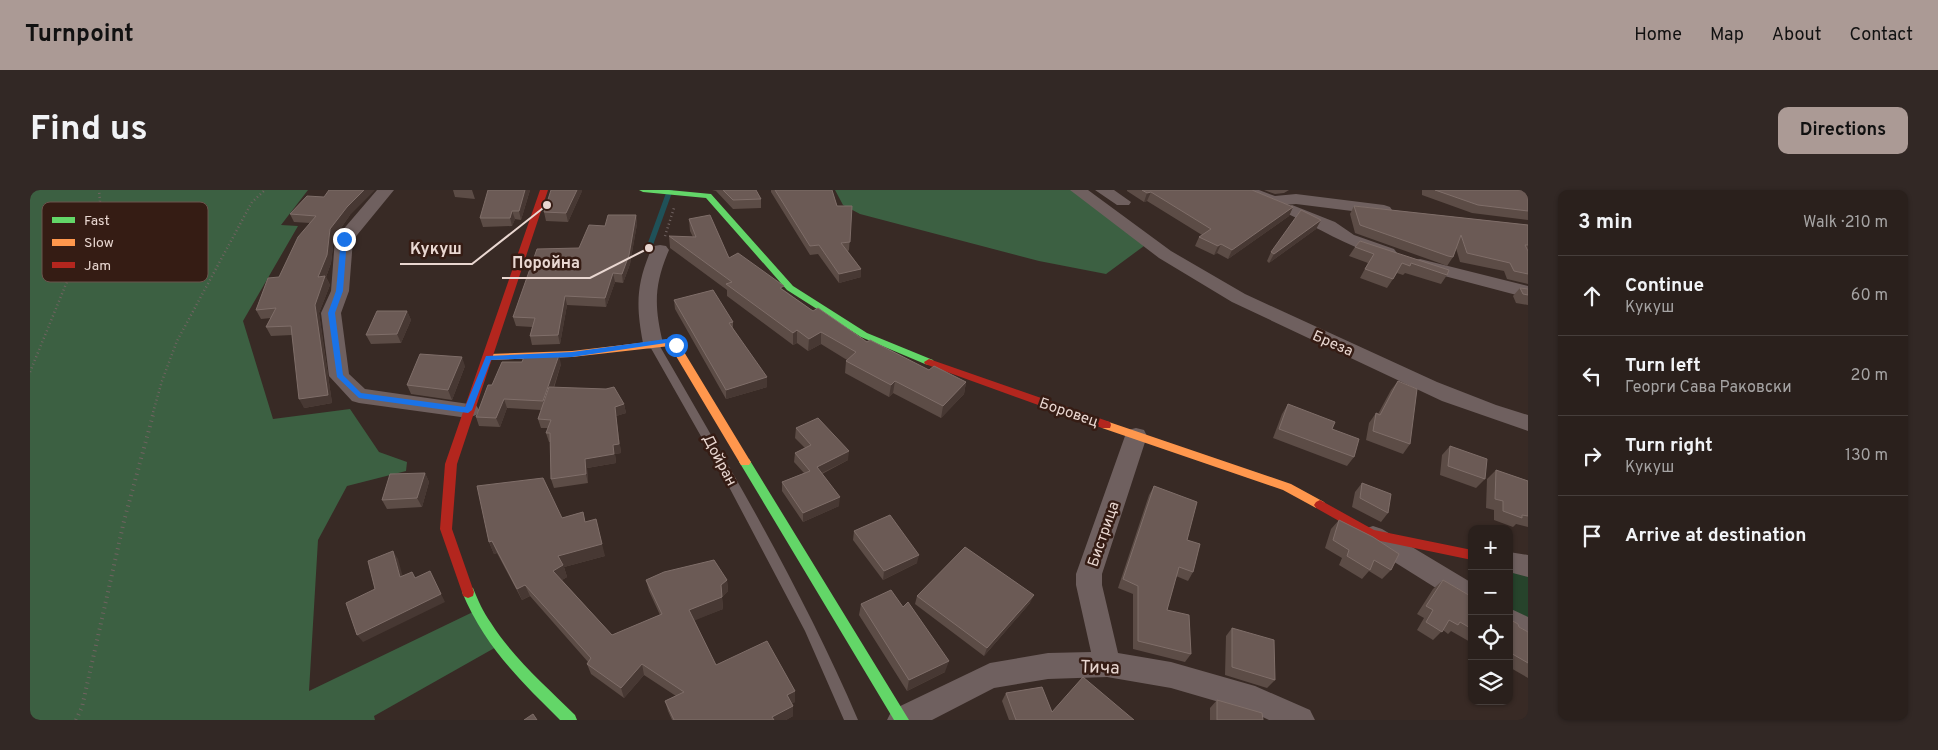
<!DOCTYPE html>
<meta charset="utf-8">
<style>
body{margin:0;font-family:Overpass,sans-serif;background:#322825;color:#f1f3f6}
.controls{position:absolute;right:15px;bottom:15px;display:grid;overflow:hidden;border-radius:10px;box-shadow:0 1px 4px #0004}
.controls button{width:45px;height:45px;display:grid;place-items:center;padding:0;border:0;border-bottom:1px solid #463e3b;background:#2a201c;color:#f1f3f6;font:25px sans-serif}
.stop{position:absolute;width:15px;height:15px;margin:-11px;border:4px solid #1a73e8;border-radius:50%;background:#fff}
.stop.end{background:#1a73e8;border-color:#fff;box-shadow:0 1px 5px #0008}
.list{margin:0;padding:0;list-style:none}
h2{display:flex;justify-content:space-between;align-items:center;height:65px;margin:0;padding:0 20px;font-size:21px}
h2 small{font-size:16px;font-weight:400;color:#a5a3a3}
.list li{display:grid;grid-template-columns:32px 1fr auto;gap:15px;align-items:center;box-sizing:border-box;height:80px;padding:0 20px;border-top:1px solid #463e3b}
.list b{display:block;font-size:19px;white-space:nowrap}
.list p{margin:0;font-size:16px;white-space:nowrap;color:#a5a3a3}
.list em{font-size:16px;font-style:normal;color:#a5a3a3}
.icon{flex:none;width:28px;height:28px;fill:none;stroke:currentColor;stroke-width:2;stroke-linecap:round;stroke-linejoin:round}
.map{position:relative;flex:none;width:1498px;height:530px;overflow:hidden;border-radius:10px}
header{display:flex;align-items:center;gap:30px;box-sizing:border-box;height:70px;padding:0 25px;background:#ab9a95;color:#111}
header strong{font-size:24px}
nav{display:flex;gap:28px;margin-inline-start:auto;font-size:18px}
.intro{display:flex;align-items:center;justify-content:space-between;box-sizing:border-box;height:120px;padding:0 30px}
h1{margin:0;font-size:35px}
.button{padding:12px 22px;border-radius:10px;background:#ab9a95;color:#111;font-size:18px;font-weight:700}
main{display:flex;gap:30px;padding:0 30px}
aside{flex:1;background:#2a201c;border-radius:10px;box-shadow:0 1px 4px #0004}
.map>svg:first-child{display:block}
.green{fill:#26432b}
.forest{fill:#3c6042}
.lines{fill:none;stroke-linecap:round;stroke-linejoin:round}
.stream{stroke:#1f5158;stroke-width:5.5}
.path-far1{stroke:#706361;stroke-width:2.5;stroke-dasharray:1 3;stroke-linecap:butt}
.path{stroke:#706361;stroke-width:4;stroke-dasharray:1 4.5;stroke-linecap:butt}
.lane{fill:#6f605f;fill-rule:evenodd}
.street{fill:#6f605f;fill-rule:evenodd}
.fast{fill:#63d668;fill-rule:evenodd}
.slow{fill:#ff974d;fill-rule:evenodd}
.jam{fill:#b3261e;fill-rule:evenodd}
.wall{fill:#5c4c46}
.shaded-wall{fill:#473833}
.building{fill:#6b5a55;stroke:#7f6e69}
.route{fill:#1a73e8}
.labels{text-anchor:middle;stroke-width:5;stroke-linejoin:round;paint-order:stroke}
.street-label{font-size:15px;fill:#e9d7d1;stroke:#351c14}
.near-street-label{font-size:18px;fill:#e9d7d1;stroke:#351c14}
.key{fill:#351c14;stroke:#6b544d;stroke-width:1}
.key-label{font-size:14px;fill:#e9d7d1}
.leader{fill:none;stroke:#e9d7d1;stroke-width:2}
.callout-dot{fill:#e9d7d1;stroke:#351c14;stroke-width:2}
.callout-label{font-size:16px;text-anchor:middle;font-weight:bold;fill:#e9d7d1;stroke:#351c14;stroke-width:5;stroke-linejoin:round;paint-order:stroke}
</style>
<header>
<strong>Turnpoint</strong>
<nav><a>Home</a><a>Map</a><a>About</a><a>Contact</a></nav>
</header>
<div class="intro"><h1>Find us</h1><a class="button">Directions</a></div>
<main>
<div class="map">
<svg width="1498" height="530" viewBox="0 0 1498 530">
<rect width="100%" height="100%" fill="#382a25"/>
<path class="green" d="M1479,372L1498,376V441L1479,430Z"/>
<path class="forest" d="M0,0H278L251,35L268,36L213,131L243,229L320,219L349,262L377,272L376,281L317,296L288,350L279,501L445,421L468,456L344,526L345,530H0Z
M805,0H1048L1118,53L1076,84L1009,71L830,24L813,15Z"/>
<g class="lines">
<path class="stream" d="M619,58L640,0"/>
<path class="path-far1" d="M635,46L644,18
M0,182L70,11L69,0
M122,226L132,191L147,151L222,12L235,0"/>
<path class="path" d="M46,530L52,517L94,331L123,225"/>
<path class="lane" d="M623,150L628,153C699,276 772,399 828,530H814L775,441L689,278L618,153Z"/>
<path class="street" d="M347,0H364L323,50L319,101L311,123L319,184L335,199L446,215L449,220L446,225L438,228L329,213L322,211L299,186L291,123L301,101L305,49Z
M1040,0H1058L1141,61L1215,104L1407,192L1466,215L1498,225V241L1412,211L1202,112L1129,68Z
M1065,0H1084L1101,12L1099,15H1087Z
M1207,0H1229L1245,6L1266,4L1354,15L1360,17L1362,20L1360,23L1354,25L1266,14L1243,16L1209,3Z
M1262,15L1305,32L1324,45L1364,59L1367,63L1364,67L1358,68C1321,59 1291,39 1256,23L1254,20L1256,17Z
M630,55L636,56L639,60C624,95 624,116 633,153L630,158L623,159L616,158L613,153C606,116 606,95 621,60L624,56Z
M1390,69L1498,96V108L1384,78L1381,74L1384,70Z
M1106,238L1114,240L1117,246L1072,384V395L1088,463L1141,472L1225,496L1280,520L1285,530H1239L1220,521L1141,498L1077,487L1018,489L964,498L902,530H857L862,520L960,473L1018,463L1061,462L1046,395V384L1095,246L1098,240Z
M1343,336L1352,339L1442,393V418L1433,415L1334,353L1331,346L1334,339Z
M1479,362L1498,365V387L1479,382Z
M1479,418L1498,427V453L1479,444Z"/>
<path class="fast" d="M609,0H639L681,4L763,96L837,143L903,170L904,172L899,175L895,174L831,147L757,100L676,8L613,2Z
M715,268L719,269L879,530H864L711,275L709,272L711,269Z
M438,396L443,398C448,410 453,422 461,433C483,468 516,496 545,525L547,530H530C489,489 455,457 432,402L433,398Z"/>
<path class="slow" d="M643,149L648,152L719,269L721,272L719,275H711L640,156L542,167L459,170L454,167L459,164L542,161Z
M1076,231L1261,294L1294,312L1296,315L1294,318H1286L1253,300L1072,238L1071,235L1072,232Z"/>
<path class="jam" d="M510,0H518L427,274L422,339L444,402L443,406L438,408L433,406L432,402L410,339L415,274Z
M899,169L1080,232L1081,235L1080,238H1072L895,174L894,172Z
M1290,310L1344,340L1442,360V370L1341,349L1286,318L1284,315L1286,312Z"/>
</g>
<path class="wall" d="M423,0H442L445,9L425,7Z
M500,0L491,30L485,29L482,36L453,37L450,28Z
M682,0H726L731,9V18L703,19L686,1Z
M741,0H802L807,16H822L819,60L818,61L831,79V87L809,93L788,64L780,65L741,2Z
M1097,0H1222L1263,17L1259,26L1198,69L1187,63L1184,65L1165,56L1169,47L1172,45L1117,11L1114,12L1097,1Z
M1234,0H1259L1254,3L1245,4Z
M1392,0H1498V30L1442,23L1392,5Z
M552,1L538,32L516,31L514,22Z
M294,7L320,25L304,48L301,73L296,87L300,95L289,123L302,213L274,218L262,145L241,146L236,137L241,128L231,129L226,120L249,87L280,33L264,32L260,24Z
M1324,16L1498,35V94L1477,89L1474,81L1430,72L1426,58L1423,67L1417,76L1412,74L1325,43L1320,24Z
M606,25L607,34L600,74L593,93L585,92L576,117L537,115L530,154L502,155L500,146L502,137L486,136L483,127L549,58L575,36Z
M659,29L699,68L754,100L783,121L837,152L899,180L936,192L934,204L911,228L863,203L859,207L815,183L816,171L817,170L791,154L778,161L767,153L763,155L697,106V100L640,58L639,46L663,47L660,41Z
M1291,30L1286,39L1239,73L1237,71L1241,62Z
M1330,51L1417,85L1411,94L1375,83L1373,85L1367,83L1357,98L1330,88L1338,73L1319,66L1325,57Z
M1490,98L1498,99V115L1486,113L1483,106Z
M644,110L703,132V138L737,197L696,209L645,119Z
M377,121L381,130L371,153L341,154L336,145Z
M531,174L524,198L594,214L596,223L586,226L591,263L585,264L586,273L557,278L558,293L524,298L521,289L520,252H519L516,243L518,238H511L508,229L511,220L477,218L470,237L449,236L446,227L462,195Z
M435,176L422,210L381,204L377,195Z
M1368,191L1380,254L1373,264L1336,250L1339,233L1346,223L1348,224L1361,200Z
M1258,214L1324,267L1317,276L1243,248L1252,224Z
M766,238L818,270L792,284L809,316L773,332L752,301V292L774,283L764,272L765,263L775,258L765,248Z
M1420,256L1455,289L1446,298L1410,285L1412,265Z
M1466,280L1498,291V337L1486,334L1483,337L1464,330V320L1456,318L1457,289Z
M395,283L399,292L392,317L357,319L352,310Z
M1332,293L1358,323L1351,332L1322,317L1325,302Z
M1124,296L1157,350L1163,382L1158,391L1146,386L1137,420L1161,464L1155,472L1103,459V404L1088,398L1119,305Z
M553,322L555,332L575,366L534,377L537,387L532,390L582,445L630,425L619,401L616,390H697L698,401L692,407L693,419L664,430L686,475L765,501V512L762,513L763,516V526L756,530H642L638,521L635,511L646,506L614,485L594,508L561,484L557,474L558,472L500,406L492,410L467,363L464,364L459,352L532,328Z
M1309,330L1361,380L1352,389L1339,381L1332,389L1309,375L1312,368L1295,358L1301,339Z
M824,341L887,373L853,390L823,350Z
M1413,390L1442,407V453L1421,441L1418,444L1413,440L1403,450L1387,440L1394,428L1387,424L1403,399Z
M887,406L1000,413L954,466L885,414Z
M831,414L915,482L877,501L829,425Z
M1479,429L1489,437L1498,442V488L1479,477Z
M1202,438L1245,490L1237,498L1195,485L1196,446Z
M976,503L1022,522L1104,530H979L972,511Z
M1187,510L1233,530H1180V518Z"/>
<path class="shaded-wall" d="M334,0H345L320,25L304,48L301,73L296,87L300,95L289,123L302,213L274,218L269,209L285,115L288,87L300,39L317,17Z
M495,0H500L491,30L489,21Z
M547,0H552V1L538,32L536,23Z
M1121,2L1117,11L1114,12L1117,3Z
M1263,17L1259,26L1198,69L1202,60Z
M482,21L485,29L482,36L480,28Z
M606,25L607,34L600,74L593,93L592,84Z
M1291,30L1286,39L1239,73L1244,64Z
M1191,54L1187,63L1184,65L1188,56Z
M831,79V87L809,93V84Z
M583,83L585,92L576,117L575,108Z
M535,106L537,115L530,154L528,145Z
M377,121L381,130L371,153L367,144Z
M767,140V153L763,155V143Z
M791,142V154L778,161L779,149Z
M529,165L531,174L516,220L513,211Z
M432,167L435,176L422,210L418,200Z
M737,187V197L696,209V200Z
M865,191L863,203L859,207L861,195Z
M936,192L934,204L911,228L913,216Z
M474,209L477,218L470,237L466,228Z
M594,214L596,223L586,226L591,263L585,264L586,273L557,278L558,293L556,284L555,269L583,255L585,217Z
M819,261L818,270L786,286L787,277Z
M395,283L399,292L392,317L387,308Z
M810,307L809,316L773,332V323Z
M566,329L575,366L534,377L537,387L527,393L523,381L528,366Z
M462,351L467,363L464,364L459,352Z
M363,361L368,369L375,395L370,387Z
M889,365L887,373L853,390L854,381Z
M400,381L415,412L333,452L327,445Z
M697,390L698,401L692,407L691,395Z
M495,395L500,406L492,410L487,399Z
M1004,405L1000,413L954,466L957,458Z
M692,407L693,419L661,432L659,420Z
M919,471L915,482L877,501L879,490Z
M612,474L614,485L594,508L591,498Z
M765,501V512L757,516V505Z
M763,516V526L756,530H742V527Z"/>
<path class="building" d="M299,0H334L317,17L300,39L297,65L288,87L295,86L285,115L298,205L269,209L261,136L236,137L246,118L226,120L238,88L249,87L268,47L286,26L260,24L277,6L294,7Z
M458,0H495L489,21H482L480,28H450Z
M521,0H547L536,23L514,22Z
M693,0H726L731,9L703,10Z
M745,0H802L807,16H822L820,52L811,53L831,79L809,84L789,55L780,56Z
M1112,0H1222L1263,17L1202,60L1191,54L1188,56L1169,47L1181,39L1121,2L1117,3Z
M1405,0H1498V21L1448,15Z
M1324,16L1498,35V55H1495L1498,61V84L1484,81L1480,73L1437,63L1431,45L1423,67L1418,66L1330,35Z
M1271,20L1291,30L1244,64L1241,62Z
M578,25H606L599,65L592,84L583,83L575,108L535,106L528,145L500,146L505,128L483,127L507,59L549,58L559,35L575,36Z
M680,25L699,68L708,63L754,96L750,98L783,121L788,118L837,152L840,150L899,180L904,176L936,192L913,216L865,191L861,195L816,171L826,162L791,142L779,149L767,140L763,143L696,94L702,92L639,46L666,47L659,29Z
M1330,51L1419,80L1417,85L1381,73L1380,76L1372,73L1363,89L1335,79L1344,64L1325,57Z
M1490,98L1498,99V105L1493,104Z
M683,100L703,132L699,133L737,187L696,200L644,110Z
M347,121H377L367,144L336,145Z
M390,164L432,167L418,200L377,195Z
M529,165L513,211L474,209L466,228L446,227L458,195H462L472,172H492L494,167Z
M1368,191L1387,199L1380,254L1343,241L1346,223L1350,225Z
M519,197L576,199L584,197L594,214L585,217L589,254L583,255L584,264L555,269L556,284L521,289L520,243H516L521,230L508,229Z
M1258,214L1305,232L1302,239L1329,249L1324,267L1249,239Z
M788,228L819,261L787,277L810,307L773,323L752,292L780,281L765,263L781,255L766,238Z
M1420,256L1457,269L1455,289L1418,276Z
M1466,280L1498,291V326L1492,325V328L1473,321V311L1465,309Z
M395,283L387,308L352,310L360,284Z
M513,288L532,328L553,322L555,332L566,329L572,354L528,366L533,375L523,381L582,445L632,424L616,390L634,382L684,370L697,390L691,395L692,407L659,420L686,475L737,451L765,501L757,505L763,516L742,527L744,530H644L635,511L654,502L612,474L591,498L557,474L561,468L495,395L487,399L462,351L459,352L447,296Z
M1332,293L1361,304L1358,323L1330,308Z
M1124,296L1167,312L1157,350L1170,354L1163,382L1149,377L1137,420L1159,425L1161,464L1108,451V396L1093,389Z
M860,325L889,365L854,381L824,341Z
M1309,330L1343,347L1369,364L1361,380L1344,370L1340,380L1317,366L1319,360L1303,350Z
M935,357L1004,405L957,458L887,406Z
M363,361L370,387L382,382L385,388L400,381L411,404L327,445L316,413L345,399L338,371Z
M1413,390L1442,407V439L1430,432L1428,435L1419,430L1412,442L1396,432L1403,420L1396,416Z
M861,400L873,417L878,412L919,471L879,490L831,414Z
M1479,429L1488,434L1489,437L1498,442V473L1479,462Z
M1202,438L1244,450L1245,490L1202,477Z
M1053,487L1104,530H986L976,503L1012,497L1022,522Z
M1187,510L1232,523L1233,530H1187Z
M503,524L507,530H494Z"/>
<path class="route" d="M314,47L317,49L313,101L305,123L313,185L331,203L435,217L456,166L542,162L636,149L646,150L650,155L646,157L636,153L542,167L461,170L442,220L438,223L329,208L307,187L298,123L306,101L311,49Z"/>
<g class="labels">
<g class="street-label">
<text transform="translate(1303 153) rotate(24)" y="5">Бреза</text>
<text transform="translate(1039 222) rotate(19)" y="5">Боровец</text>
<text transform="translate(690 270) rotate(62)" y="5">Дойран</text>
<text transform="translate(1073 344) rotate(-71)" y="5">Бистрица</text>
</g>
<g class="near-street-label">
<text transform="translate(1070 477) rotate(2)" y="6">Тича</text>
</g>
</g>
<rect x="12" y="12" width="166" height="80" rx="8" class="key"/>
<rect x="22" y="27" width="23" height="6" fill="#63d668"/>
<rect x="22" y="49" width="23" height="7" fill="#ff974d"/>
<rect x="22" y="72" width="23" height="6" fill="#b3261e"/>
<g class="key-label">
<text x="54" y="35">Fast</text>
<text x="54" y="57">Slow</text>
<text x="54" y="80">Jam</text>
</g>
<path class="leader" d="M517 15L442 74H370M619 58L560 88H472"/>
<g class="callout-dot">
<circle cx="517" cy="15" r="5"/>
<circle cx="619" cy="58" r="5"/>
</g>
<g class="callout-label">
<text x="406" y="64">Кукуш</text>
<text x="516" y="78">Поройна</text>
</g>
</svg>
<div class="controls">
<button>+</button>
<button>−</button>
<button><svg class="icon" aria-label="locate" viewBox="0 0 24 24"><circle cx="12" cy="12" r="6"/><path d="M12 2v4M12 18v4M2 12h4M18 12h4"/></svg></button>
<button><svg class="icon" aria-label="layers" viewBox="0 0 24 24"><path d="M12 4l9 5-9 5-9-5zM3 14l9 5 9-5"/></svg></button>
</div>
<div class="stop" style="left:646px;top:155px"></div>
<div class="stop end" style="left:314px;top:49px"></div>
</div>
<aside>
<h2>3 min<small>Walk · 210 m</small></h2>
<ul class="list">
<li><svg class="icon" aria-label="ahead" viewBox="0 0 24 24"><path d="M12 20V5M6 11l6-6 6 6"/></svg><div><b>Continue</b><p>Кукуш</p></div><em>60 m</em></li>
<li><svg class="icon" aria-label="left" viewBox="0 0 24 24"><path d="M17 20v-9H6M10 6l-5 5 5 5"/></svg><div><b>Turn left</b><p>Георги Сава Раковски</p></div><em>20 m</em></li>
<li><svg class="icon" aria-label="right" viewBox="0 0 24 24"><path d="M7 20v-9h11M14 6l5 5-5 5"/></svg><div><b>Turn right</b><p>Кукуш</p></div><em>130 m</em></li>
<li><svg class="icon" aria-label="arrive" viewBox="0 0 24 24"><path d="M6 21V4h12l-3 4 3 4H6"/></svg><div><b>Arrive at destination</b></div></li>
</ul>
</aside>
</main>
